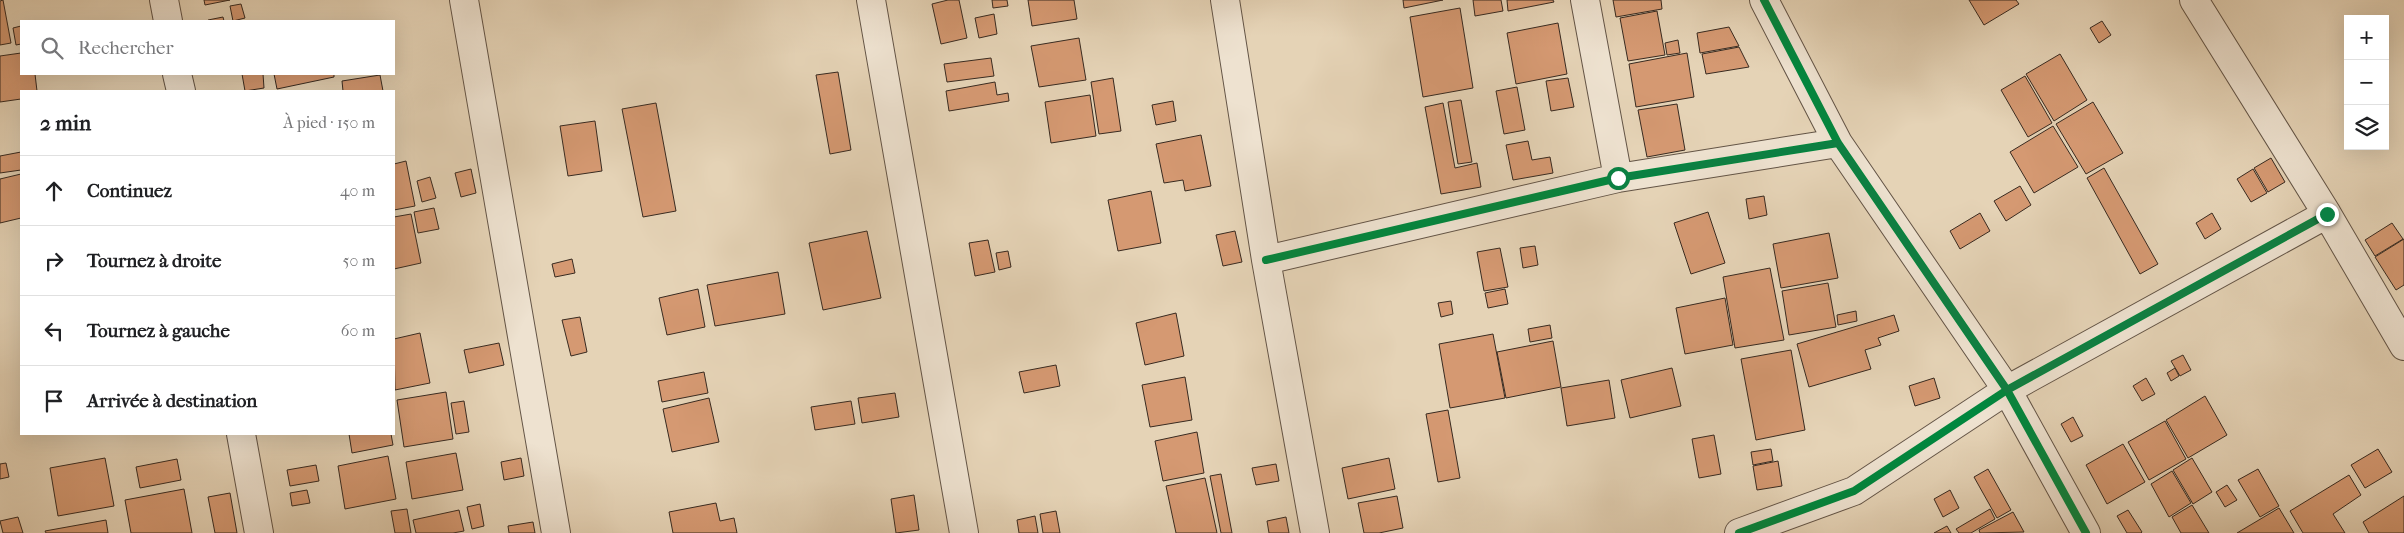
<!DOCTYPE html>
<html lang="fr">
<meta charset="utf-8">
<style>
body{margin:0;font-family:"IM FELL French Canon",serif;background:#f6f6f6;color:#202124}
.controls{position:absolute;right:15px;top:15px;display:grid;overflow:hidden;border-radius:0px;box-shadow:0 5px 20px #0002}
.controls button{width:45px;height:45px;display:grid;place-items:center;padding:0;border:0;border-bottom:1px solid #e0e0e0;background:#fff;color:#202124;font:25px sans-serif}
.stop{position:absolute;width:15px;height:15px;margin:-11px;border:4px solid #0b8043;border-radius:50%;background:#fff}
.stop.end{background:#0b8043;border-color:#fff;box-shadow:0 1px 5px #0008}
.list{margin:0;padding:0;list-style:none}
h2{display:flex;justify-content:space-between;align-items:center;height:65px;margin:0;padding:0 20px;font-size:21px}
h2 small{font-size:16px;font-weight:400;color:#757577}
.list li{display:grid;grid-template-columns:32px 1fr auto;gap:15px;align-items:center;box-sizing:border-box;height:70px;padding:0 20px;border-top:1px solid #e0e0e0}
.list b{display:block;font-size:19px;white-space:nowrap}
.list em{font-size:16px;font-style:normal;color:#757577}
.icon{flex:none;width:28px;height:28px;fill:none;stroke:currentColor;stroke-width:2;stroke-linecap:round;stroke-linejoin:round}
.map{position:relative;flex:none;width:2404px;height:533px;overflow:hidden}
.search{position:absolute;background:#fff;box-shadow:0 5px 20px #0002;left:20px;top:20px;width:375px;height:55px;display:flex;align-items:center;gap:12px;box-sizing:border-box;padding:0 18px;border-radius:0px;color:#757577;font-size:19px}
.panel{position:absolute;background:#fff;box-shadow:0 5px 20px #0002;left:20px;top:90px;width:375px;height:345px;border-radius:0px}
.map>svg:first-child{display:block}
.building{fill:#d59972;stroke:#382a20}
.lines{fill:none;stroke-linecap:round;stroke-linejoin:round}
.minor-casing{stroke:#635446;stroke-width:30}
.minor{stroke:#eee2d0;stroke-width:28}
.cycleway-casing{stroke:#eee2d0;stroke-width:11}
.cycleway{stroke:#00873e;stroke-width:8}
.route{stroke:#0b8043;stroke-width:6}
</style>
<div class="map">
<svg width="2404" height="533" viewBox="0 0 2404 533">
<rect width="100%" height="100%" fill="#e5d3b6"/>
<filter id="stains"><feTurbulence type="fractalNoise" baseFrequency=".004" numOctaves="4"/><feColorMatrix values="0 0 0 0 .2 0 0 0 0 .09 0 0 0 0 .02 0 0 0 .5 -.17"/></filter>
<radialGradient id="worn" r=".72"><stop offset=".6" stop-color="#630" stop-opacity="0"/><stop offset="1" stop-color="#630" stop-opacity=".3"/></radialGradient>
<path class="building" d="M3,0L11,43L0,45V1Z
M204,0H230L205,5Z
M948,0H959L967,38L941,44L932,4Z
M992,0H1007L1008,6L993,8Z
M1028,0H1074L1077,19L1032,26Z
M1403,0H1443L1404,8Z
M1473,0H1501L1503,11L1475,16Z
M1507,0H1553L1554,2L1508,11Z
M1613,0H1661L1662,9L1616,17Z
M1969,0H2016L2019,4L1984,25Z
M241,4L245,18L233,21L230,6Z
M1460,8L1473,88L1423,97L1410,17Z
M1657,11L1665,55L1628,61L1620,18Z
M994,14L997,34L979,38L975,18Z
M223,17L224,21H208V20Z
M2102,21L2111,35L2099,43L2090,28Z
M1558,23L1567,74L1516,84L1507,33Z
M21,26V44L16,45L13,28Z
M1729,27L1739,46L1700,53L1697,33Z
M1079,38L1086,80L1039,87L1031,46Z
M1678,40L1680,53L1667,55L1665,43Z
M1739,47L1749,67L1706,74L1702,54Z
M21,53V74H35L37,91H21V99L0,102V56Z
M1687,53L1694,97L1636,107L1629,64Z
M2060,54L2087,100L2054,121L2026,74Z
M991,58L994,76L947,82L944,64Z
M838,72L851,150L830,154L816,75Z
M242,74H263L264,88L245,91Z
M274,74H334V77L277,89Z
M380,75L383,91H343L342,81Z
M2025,76L2052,123L2028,137L2001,90Z
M1113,78L1121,131L1099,134L1091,82Z
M1568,78L1574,107L1551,111L1546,81Z
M995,82L997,95L1008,93L1009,101L949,111L946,91Z
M1517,87L1525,130L1504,134L1496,91Z
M1090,95L1096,136L1051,143L1045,102Z
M1461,100L1472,162L1458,164L1448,102Z
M1173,101L1176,121L1156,125L1152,105Z
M2093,102L2123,153L2086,174L2056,124Z
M656,103L676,211L643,217L622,109Z
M1443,103L1455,168L1477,163L1481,187L1441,194L1425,107Z
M1677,104L1685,150L1647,157L1638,110Z
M595,121L602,171L568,176L560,126Z
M2053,126L2078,167L2034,193L2010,152Z
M1201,135L1211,186L1185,191L1183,180L1164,183L1156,144Z
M1528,141L1532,160L1550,157L1553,173L1513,180L1506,145Z
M21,152V170L0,173V156Z
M2271,158L2285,182L2268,192L2254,168Z
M406,161L415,206L394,210V164Z
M2104,168L2158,264L2140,274L2087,178Z
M471,169L476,193L461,197L455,173Z
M2253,169L2267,193L2251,202L2237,179Z
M21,174V218L0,223V179Z
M430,177L436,198L422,202L417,181Z
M2020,186L2031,205L2006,221L1994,201Z
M1151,191L1161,243L1118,251L1108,200Z
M1764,196L1767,215L1749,219L1746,199Z
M434,208L439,229L418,233L414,212Z
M1708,212L1725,263L1691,274L1674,223Z
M1980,213L1990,231L1960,249L1950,231Z
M2212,213L2221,229L2205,239L2196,223Z
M411,214L421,263L394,269V217Z
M2392,223L2403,239L2375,256L2365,240Z
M867,231L881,298L823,310L809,243Z
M1235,231L1242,262L1223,266L1216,235Z
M1829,233L1838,278L1781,288L1773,244Z
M2404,239V285L2396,290L2375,257Z
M988,240L995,272L975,276L969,243Z
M1535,246L1538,265L1523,268L1520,248Z
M1500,248L1508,287L1484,291L1477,252Z
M1008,251L1011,267L999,270L996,253Z
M572,259L575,273L555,277L552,264Z
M1770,268L1784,340L1735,348L1723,277Z
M778,272L785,314L715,326L707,285Z
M1828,283L1836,327L1789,335L1782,291Z
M698,289L705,327L667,335L659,298Z
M1505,289L1508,304L1488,308L1485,293Z
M1725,298L1733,345L1685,354L1676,308Z
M1451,301L1453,314L1441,317L1438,303Z
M1856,311L1857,321L1838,325L1837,315Z
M1176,313L1184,356L1145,365L1136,323Z
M1894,315L1899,331L1878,338L1881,345L1865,350L1871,369L1809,387L1797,344Z
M580,317L587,352L571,356L562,320Z
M1550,325L1552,338L1530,342L1528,329Z
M420,333L430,383L395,390L394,339Z
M1493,334L1505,398L1450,408L1439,344Z
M1553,341L1561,387L1506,398L1497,352Z
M499,343L504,365L469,373L464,350Z
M1791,350L1805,430L1756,440L1741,359Z
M2183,355L2191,370L2180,376L2171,361Z
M1056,365L1060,386L1024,393L1019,372Z
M1672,368L1681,406L1630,418L1621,380Z
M2175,368L2179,376L2171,381L2167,373Z
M704,372L708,393L662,402L658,381Z
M1185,377L1192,420L1150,427L1142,385Z
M1934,378L1940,398L1915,406L1909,386Z
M2146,378L2155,394L2142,401L2133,386Z
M1609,380L1615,418L1567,426L1561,388Z
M446,392L453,439L404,447L397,400Z
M895,393L899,417L862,423L858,398Z
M2205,396L2227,435L2188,458L2166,420Z
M709,398L719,442L672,452L663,409Z
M464,401L469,432L456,434L451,403Z
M851,401L855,424L815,430L811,407Z
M1448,410L1460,478L1438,482L1426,414Z
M2073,417L2083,436L2071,442L2061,424Z
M2165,421L2186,459L2149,480L2128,442Z
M1197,432L1204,473L1163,481L1155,441Z
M349,434H391L393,445L352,453Z
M1714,435L1721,474L1699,478L1692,439Z
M2123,444L2145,482L2107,504L2086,465Z
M1771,449L1773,461L1753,465L1751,452Z
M2378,449L2392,472L2365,488L2351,465Z
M456,453L463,490L412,499L406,462Z
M388,456L396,499L345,509L338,466Z
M105,458L114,506L58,516L50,468Z
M521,458L524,476L504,480L501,462Z
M1389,458L1395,489L1348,499L1342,468Z
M2192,458L2212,492L2193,504L2173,470Z
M177,459L181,480L140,488L136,467Z
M1778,461L1782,486L1757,490L1753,466Z
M6,463L9,477L0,479V464Z
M1276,464L1279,481L1256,485L1252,468Z
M316,465L319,481L290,486L287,470Z
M1988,469L2011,510L1997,518L1974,477Z
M2258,469L2279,506L2260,517L2238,480Z
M2172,471L2191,503L2169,517L2151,484Z
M1221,474L1232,533H1221L1210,476Z
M2349,475L2361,495L2333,514L2345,533H2303L2290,511Z
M1205,478L1217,533H1176L1166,486Z
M2227,485L2237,500L2225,507L2216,492Z
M184,489L192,533H131L125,500Z
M307,490L310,503L292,506L290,493Z
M1950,490L1959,508L1943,517L1934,499Z
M230,493L237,533H215L208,497Z
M914,495L919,530L896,533L891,499Z
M1397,496L1403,528L1379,533H1364L1358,503Z
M2404,496V533H2369L2363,522Z
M716,503L720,521L734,518L737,533H673L669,512Z
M480,504L484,526L472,529L467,507Z
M2192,505L2209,533H2181L2172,517Z
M2279,508L2294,533H2237Z
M407,509L411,533H395L391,511Z
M1990,509L1995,519L1971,533H1959L1956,529Z
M459,510L464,531L453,533H416L413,520Z
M2128,510L2142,532L2141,533H2127L2117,516Z
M1056,511L1060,533H1043L1040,514Z
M2013,512L2024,532L1980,533L1979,530Z
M1035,516L1038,533H1019L1017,520Z
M18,517L23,533H3L0,521Z
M1286,517L1289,533H1269L1267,521Z
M106,520L108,533H46L45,531Z
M533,522L535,533H509L508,526Z
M1947,526L1951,533H1934Z"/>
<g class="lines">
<defs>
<path id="minor" d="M164,0L168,21
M464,0L556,533
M871,0L964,533
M1225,0L1266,260L1315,533
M1585,0L1618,178
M1764,0L1838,143L2007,390L2086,533
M2194,0L2327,214L2404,346
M177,74L181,91
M1266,260L1618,178L1838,143
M241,434L259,533
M1739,533L1854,491L2007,390L2327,214"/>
</defs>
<use href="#minor" class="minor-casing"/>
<use href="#minor" class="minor"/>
<defs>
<path id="cycleway" d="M1764,0L1838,143L2007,390L2086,533
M1266,260L1618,178L1838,143
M1739,533L1854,491L2007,390L2327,214"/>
</defs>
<use href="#cycleway" class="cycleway-casing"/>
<use href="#cycleway" class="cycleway"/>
</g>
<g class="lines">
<path class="route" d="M1618,178L1838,143L2007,390L2327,214"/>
</g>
<rect width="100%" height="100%" filter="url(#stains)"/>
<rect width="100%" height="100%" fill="url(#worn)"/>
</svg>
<div class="controls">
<button>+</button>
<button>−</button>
<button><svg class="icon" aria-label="layers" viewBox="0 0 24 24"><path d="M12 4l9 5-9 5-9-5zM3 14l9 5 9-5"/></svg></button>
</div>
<div class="stop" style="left:1618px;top:178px"></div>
<div class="stop end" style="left:2327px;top:214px"></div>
<div class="search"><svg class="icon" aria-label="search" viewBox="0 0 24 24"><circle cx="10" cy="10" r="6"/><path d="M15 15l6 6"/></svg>Rechercher</div>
<section class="panel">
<h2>2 min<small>À pied · 150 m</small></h2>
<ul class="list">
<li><svg class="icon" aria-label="ahead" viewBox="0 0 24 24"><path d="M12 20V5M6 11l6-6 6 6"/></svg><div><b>Continuez</b></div><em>40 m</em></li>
<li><svg class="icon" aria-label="right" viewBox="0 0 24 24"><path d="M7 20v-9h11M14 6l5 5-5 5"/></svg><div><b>Tournez à droite</b></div><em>50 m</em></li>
<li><svg class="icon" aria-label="left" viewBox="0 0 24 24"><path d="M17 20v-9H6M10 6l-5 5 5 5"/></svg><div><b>Tournez à gauche</b></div><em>60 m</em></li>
<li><svg class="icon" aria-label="arrive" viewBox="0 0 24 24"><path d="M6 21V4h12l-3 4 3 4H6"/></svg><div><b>Arrivée à destination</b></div></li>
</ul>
</section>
</div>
